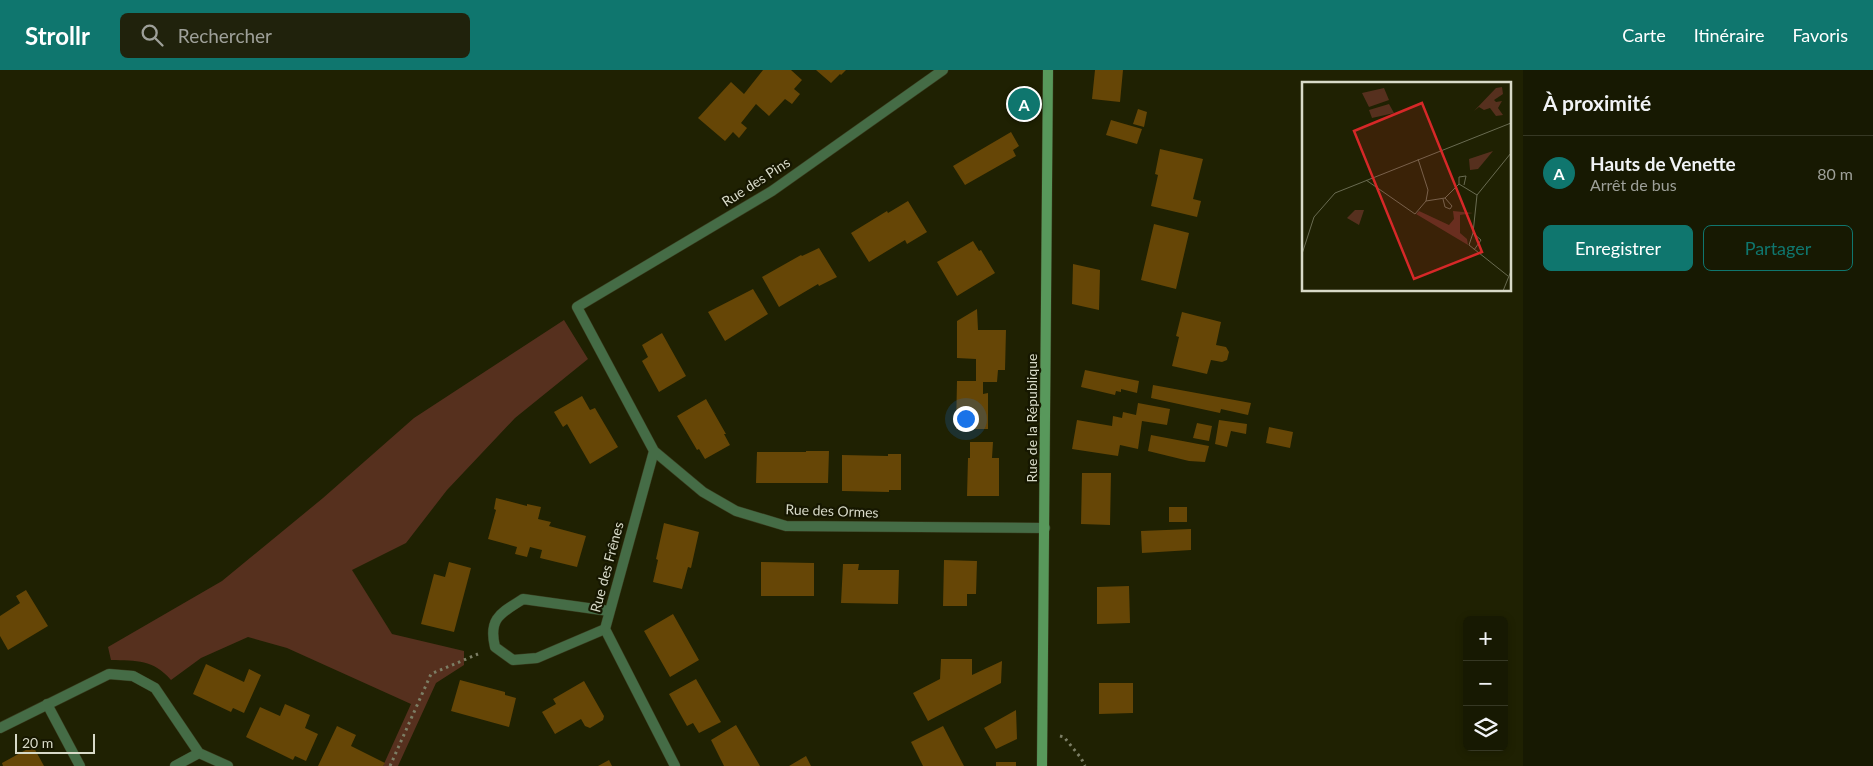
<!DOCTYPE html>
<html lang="fr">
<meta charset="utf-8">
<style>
body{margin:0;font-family:Lato,sans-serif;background:#20220c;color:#f1f3f6}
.controls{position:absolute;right:15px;bottom:15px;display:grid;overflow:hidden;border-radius:8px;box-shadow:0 2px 8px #0003}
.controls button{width:45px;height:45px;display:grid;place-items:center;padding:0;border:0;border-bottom:1px solid #363824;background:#171902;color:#f1f3f6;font:25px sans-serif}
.scale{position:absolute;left:15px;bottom:12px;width:80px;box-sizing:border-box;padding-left:5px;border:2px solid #d8dac8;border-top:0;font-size:14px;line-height:18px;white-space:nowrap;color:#d8dac8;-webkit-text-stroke:4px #161700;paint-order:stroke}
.you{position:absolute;left:965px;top:348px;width:18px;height:18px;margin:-12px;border:4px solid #fff;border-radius:50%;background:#1a73e8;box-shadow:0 0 0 8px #1a73e833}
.badge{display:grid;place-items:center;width:32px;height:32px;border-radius:50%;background:#0f766e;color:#fff;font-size:16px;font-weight:700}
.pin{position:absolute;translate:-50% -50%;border:2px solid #fff;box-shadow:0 1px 5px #0006}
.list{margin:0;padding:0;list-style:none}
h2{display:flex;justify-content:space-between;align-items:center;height:65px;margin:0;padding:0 20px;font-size:21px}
h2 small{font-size:16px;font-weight:400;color:#9ea099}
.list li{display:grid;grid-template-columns:32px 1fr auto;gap:15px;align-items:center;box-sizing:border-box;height:75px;padding:0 20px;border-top:1px solid #363824}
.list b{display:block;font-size:19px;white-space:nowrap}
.list p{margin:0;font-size:16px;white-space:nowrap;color:#9ea099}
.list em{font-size:16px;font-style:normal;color:#9ea099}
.actions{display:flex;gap:10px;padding:15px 20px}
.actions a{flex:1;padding:11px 0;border:1px solid #0f766e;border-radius:8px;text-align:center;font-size:18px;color:#0f766e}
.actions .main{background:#0f766e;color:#fff}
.icon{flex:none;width:28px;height:28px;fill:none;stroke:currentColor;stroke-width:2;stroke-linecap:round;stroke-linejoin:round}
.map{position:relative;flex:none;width:1523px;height:696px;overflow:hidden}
header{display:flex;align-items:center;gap:30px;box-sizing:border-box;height:70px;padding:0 25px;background:#0f766e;color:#fff}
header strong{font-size:24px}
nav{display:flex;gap:28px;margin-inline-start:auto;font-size:18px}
.search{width:350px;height:45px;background:#20220c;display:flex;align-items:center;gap:12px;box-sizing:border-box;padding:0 18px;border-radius:8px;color:#9ea099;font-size:19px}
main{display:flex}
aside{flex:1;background:#171902}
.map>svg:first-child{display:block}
.green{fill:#56301e}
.building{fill:#664606}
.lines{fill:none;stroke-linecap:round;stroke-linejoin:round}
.lane-casing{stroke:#393b1e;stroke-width:11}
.street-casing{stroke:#393b1e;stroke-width:11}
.secondary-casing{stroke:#393b1e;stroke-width:11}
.path{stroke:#7c7e65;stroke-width:3;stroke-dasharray:2.5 4;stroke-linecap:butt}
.lane{stroke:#456c46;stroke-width:10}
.street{stroke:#456c46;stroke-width:10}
.secondary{stroke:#58985b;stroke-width:10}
.labels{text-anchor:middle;stroke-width:4.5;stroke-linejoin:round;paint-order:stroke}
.street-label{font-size:14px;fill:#d8dac8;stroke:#161700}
.inset-road{fill:none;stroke:#696b51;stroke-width:1}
.view{fill:#d62828;fill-opacity:0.15;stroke:#d62828;stroke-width:2.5}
.inset-edge{fill:none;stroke:#d8dac8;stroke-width:2.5}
</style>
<header>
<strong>Strollr</strong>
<div class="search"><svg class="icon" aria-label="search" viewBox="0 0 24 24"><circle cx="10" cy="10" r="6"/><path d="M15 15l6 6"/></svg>Rechercher</div>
<nav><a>Carte</a><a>Itinéraire</a><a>Favoris</a></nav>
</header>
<main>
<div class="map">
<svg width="1523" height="696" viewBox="0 0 1523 696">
<rect width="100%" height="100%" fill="#1f2102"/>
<path class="green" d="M564,250L588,289L515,348L447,420L406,473L352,500L392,564L464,581V595L436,613L398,696H383L411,634L287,578L248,567L201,588L171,610C153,589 137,591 111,590L108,577L222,511L323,428L414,348Z"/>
<path class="building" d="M763,0H791L802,10L794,19L800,24L792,34L785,29L769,46L756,34L741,53L747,58L739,68L733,62L725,71L698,48L731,12L744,24Z
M816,0H846L841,5L840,4L831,13Z
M1095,0H1123L1120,32L1092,29Z
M1138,39L1147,42L1144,57L1133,54Z
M1111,50L1142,59L1137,74L1106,65Z
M1011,62L1019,76L1013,80L1016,86L965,115L953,96Z
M1160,79L1203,89L1193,129L1201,131L1197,147L1151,136L1158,105L1155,104Z
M908,131L927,162L907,174L905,170L869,192L851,163L887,141L888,143Z
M1154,154L1189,163L1176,219L1141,210Z
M973,171L979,181L981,180L995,203L957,226L937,192Z
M819,178L837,207L819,216L818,214L779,237L762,207L801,185L802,186Z
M1073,194L1100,200L1099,240L1072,234Z
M753,219L768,244L725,271L708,242Z
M977,239L978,260H1006L1005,300H998L997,312H983V324L988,323V359H956L957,311H976V289L957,288V251Z
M1182,242L1221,252L1216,275L1226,277L1229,282L1227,290L1222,292L1211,290L1207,304L1172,296L1179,267L1176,266Z
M662,263L686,306L659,322L642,291L648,287L642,275Z
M1085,300L1139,311L1137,323L1121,319V322L1116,321L1115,325L1081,317Z
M1153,315L1251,333L1248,345L1221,339L1220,343L1151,328Z
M582,326L590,340L595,338L618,377L590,394L567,354L563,357L554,342Z
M706,329L726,364H724L730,375L705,389L699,379L697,380L677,346Z
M1138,333L1170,339L1167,355L1142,351L1138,379L1120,375L1118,386L1072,379L1077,350L1112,356L1113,346L1122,348L1123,342L1136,345Z
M1219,350L1247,354L1246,364L1231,361L1227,377L1215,374Z
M1197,353L1212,356L1209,371L1193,368Z
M1269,357L1293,362L1290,378L1266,373Z
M1151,365L1209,376L1205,392L1189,391L1148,381Z
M970,372H993L992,388H999V426H967L968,388H970Z
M806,381H829L828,413H756L757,382H806Z
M888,384H901V420H889V422L842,421V385L888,386Z
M1082,403H1111L1110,455L1081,454Z
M496,428L527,436V434L541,437L538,449L551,452L549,456L586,466L577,497L540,488L542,480L530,477L527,487L515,484L517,477L488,469L496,440L494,439Z
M1169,437H1187V452H1169Z
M664,453L699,462L691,498L688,497L682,519L653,512L658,490L656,489Z
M1191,459V480L1142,483L1141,461Z
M944,490L977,491L976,524H967V536H943Z
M449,492L471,498L454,562L421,554L434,504L445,507Z
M761,492L814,493V526H761Z
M843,494H859L858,500H899L898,534L841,533Z
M1129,516L1130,553L1097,554V517Z
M26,520L48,556L8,580L0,566V546L20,533L16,526Z
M673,544L699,590L670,607L644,561Z
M941,589H972V605L1002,591L1001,613L928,651L913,623L940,609Z
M206,594L244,612L249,599L261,605L244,643L233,638L231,642L193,624Z
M696,609L721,652L699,663L693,653L687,656L669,624Z
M460,610L505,622V625L516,628L509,657L451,641Z
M584,611L604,646L603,650L590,658L585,656L581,649L555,664L542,642L556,634L553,629Z
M1099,613H1133V643L1099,644Z
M285,634L310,645L305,658L318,664L306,691L295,686L293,690L246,667L260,637L280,646Z
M1016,640L1017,669L996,679L984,658Z
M736,655L760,696H724L711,670Z
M337,656L356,665L351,676L385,693L383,696H318Z
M943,656L955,679L964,696H923L911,672Z
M33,676L44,696H3L2,693Z
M806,686L811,696H789Z
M609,690L612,696H598Z
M996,692H1016V696H996Z"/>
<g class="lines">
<defs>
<path id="lane" d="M605,559L537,588L513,590L495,577C488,548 501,543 523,529L609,541"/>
<path id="street" d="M943,0L772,121L577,237L654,381L703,422L736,441L786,456L1045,458
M654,381L605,559L675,696
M47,634L80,696
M0,658L109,604L133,606L155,618L199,683
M199,683L228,696
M175,696L199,683"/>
<path id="secondary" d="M1042,696L1048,0"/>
</defs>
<use href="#lane" class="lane-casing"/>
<use href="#street" class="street-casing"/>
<use href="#secondary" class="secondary-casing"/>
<path class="path" d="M1060,666L1064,667L1081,688L1085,696
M390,696L431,604L478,584"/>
<use href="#lane" class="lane"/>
<use href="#street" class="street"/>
<use href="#secondary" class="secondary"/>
</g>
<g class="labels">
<g class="street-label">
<text transform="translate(756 112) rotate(-33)" y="5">Rue des Pins</text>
<text transform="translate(1032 348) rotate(-90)" y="5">Rue de la République</text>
<text transform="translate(832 441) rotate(2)" y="5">Rue des Ormes</text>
<text transform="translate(607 497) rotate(-75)" y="5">Rue des Frênes</text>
</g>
</g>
<g transform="translate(1302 12)">
<rect width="209" height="209" fill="#1f2102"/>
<path d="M200,5L201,12L192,18L194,20L200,19L196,26L201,33L194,34L188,26L182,28L177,25L172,29L194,6ZM82,6L87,18L67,25L60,11ZM87,22L92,31L70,36L67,28ZM191,69L176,87L168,88L167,77ZM53,128H62L57,143L45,136ZM117,129L147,143L152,137L151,129L171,131L158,133V151L165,157L166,163L114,132Z" fill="#56301e"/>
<path class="inset-road" d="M64,98L113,132L124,119L126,108L116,77M157,102V95L164,94L162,103M141,117L143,125L148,127L150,124L143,116M124,119L143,116L157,102L175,113M171,151L175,113L209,71M171,151L167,163L206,194M171,151L179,158L172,168M0,172L12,135L33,111L209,41M201,209L209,189"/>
<path class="view" d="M120,21L180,170L112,197L52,49Z"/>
<rect width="209" height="209" class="inset-edge"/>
</g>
</svg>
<div class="controls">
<button>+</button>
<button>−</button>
<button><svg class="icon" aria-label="layers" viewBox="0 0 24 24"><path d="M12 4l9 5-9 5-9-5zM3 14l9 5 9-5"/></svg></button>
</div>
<div class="scale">20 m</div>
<div class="you"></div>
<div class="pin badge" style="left:1024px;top:34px">A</div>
</div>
<aside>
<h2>À proximité<small></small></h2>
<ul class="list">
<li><span class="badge">A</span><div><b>Hauts de Venette</b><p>Arrêt de bus</p></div><em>80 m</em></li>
</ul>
<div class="actions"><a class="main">Enregistrer</a><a>Partager</a></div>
</aside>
</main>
